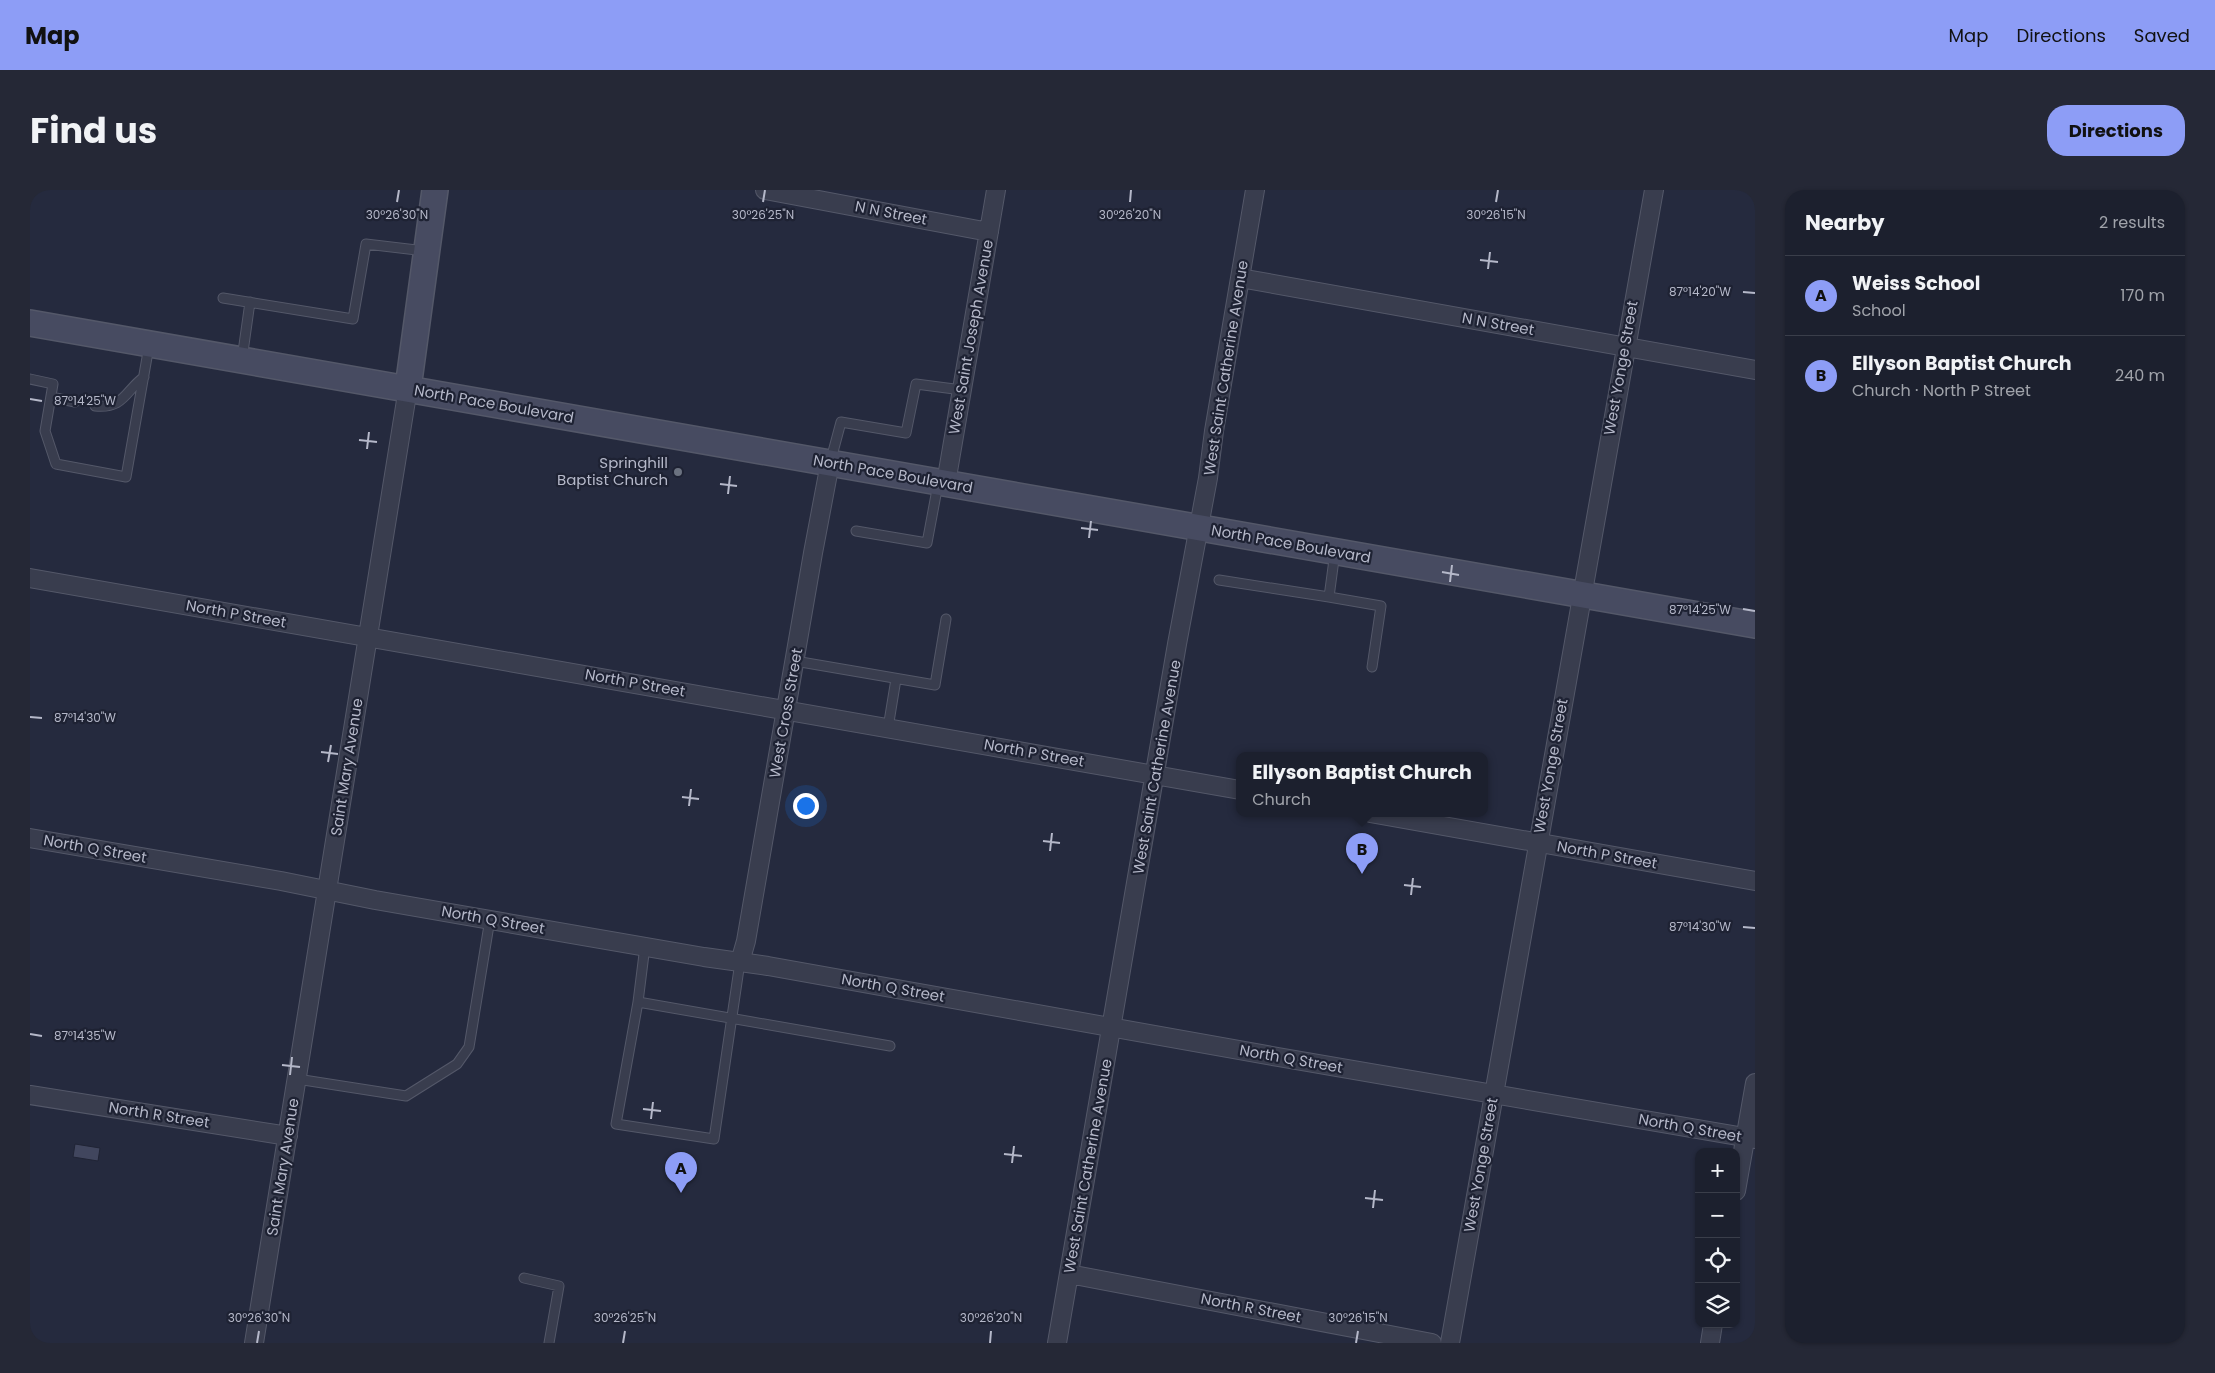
<!DOCTYPE html>
<meta charset="utf-8">
<style>
body{margin:0;font-family:Poppins,sans-serif;background:#252836;color:#f1f3f6}
.controls{position:absolute;right:15px;bottom:15px;display:grid;overflow:hidden;border-radius:10px;box-shadow:0 1px 4px #0004}
.controls button{width:45px;height:45px;display:grid;place-items:center;padding:0;border:0;border-bottom:1px solid #3a3e4a;background:#1c202e;color:#f1f3f6;font:25px sans-serif}
.you{position:absolute;left:775px;top:615px;width:18px;height:18px;margin:-12px;border:4px solid #fff;border-radius:50%;background:#1a73e8;box-shadow:0 0 0 8px #1a73e833}
.badge{display:grid;place-items:center;width:32px;height:32px;border-radius:50%;background:#8d9df6;color:#111;font-size:16px;font-weight:700}
.pin{position:absolute;translate:-50% -41px;filter:drop-shadow(0 1px 2px #0008)}
.pin::after{content:'';position:absolute;top:26px;width:18px;height:15px;background:inherit;clip-path:polygon(0 0,100% 0,50% 100%)}
.popup{position:absolute;left:1206px;top:562px;width:252px;height:65px;box-sizing:border-box;display:grid;place-content:center;border-radius:10px;background:#1c202e;filter:drop-shadow(0 1px 4px #0005);font-size:16px;white-space:nowrap;color:#a0a3aa}
.popup b{font-size:19px;color:#f1f3f6}
.popup::after{content:'';position:absolute;left:50%;top:100%;margin-left:-10px;border:10px solid transparent;border-top-color:#1c202e}
.list{margin:0;padding:0;list-style:none}
h2{display:flex;justify-content:space-between;align-items:center;height:65px;margin:0;padding:0 20px;font-size:21px}
h2 small{font-size:16px;font-weight:400;color:#a0a3aa}
.list li{display:grid;grid-template-columns:32px 1fr auto;gap:15px;align-items:center;box-sizing:border-box;height:80px;padding:0 20px;border-top:1px solid #3a3e4a}
.list b{display:block;font-size:19px;white-space:nowrap}
.list p{margin:0;font-size:16px;white-space:nowrap;color:#a0a3aa}
.list em{font-size:16px;font-style:normal;color:#a0a3aa}
.icon{flex:none;width:28px;height:28px;fill:none;stroke:currentColor;stroke-width:2;stroke-linecap:round;stroke-linejoin:round}
.map{position:relative;flex:none;width:1725px;height:1153px;overflow:hidden;border-radius:20px}
header{display:flex;align-items:center;gap:30px;box-sizing:border-box;height:70px;padding:0 25px;background:#8d9df6;color:#111}
header strong{font-size:24px}
nav{display:flex;gap:28px;margin-inline-start:auto;font-size:18px}
.intro{display:flex;align-items:center;justify-content:space-between;box-sizing:border-box;height:120px;padding:0 30px}
h1{margin:0;font-size:35px}
.button{padding:12px 22px;border-radius:20px;background:#8d9df6;color:#111;font-size:18px;font-weight:700}
main{display:flex;gap:30px;padding:0 30px}
aside{flex:1;background:#1c202e;border-radius:20px;box-shadow:0 1px 4px #0004}
.map>svg:first-child{display:block}
.building{fill:#41465e;stroke:#202435}
.lines{fill:none;stroke-linecap:round;stroke-linejoin:round}
.lane-casing{stroke:#545869;stroke-width:11}
.street-casing{stroke:#545869;stroke-width:20}
.secondary-casing{stroke:#545869;stroke-width:28}
.lane{stroke:#393d4e;stroke-width:9}
.street{stroke:#393d4e;stroke-width:18}
.secondary{stroke:#474b61;stroke-width:25}
.ticks{fill:none;stroke:#b5b8c9;stroke-width:2}
.worship-dot{fill:#6b7280;stroke:#1e2233;stroke-width:2}
.labels{text-anchor:middle;stroke-width:4.5;stroke-linejoin:round;paint-order:stroke}
.street-label{font-size:15px;fill:#b5b8c9;stroke:#1e2233}
.poi-label{font-size:15px;fill:#b5b8c9;stroke:#1e2233;text-anchor:end}
.ticks-label{font-size:12px;text-anchor:middle;fill:#b5b8c9;stroke:#1e2233;stroke-width:4.5;stroke-linejoin:round;paint-order:stroke}
</style>
<header>
<strong>Map</strong>
<nav><a>Map</a><a>Directions</a><a>Saved</a></nav>
</header>
<div class="intro"><h1>Find us</h1><a class="button">Directions</a></div>
<main>
<div class="map">
<svg width="1725" height="1153" viewBox="0 0 1725 1153">
<rect width="100%" height="100%" fill="#252a3e"/>
<path class="building" d="M45,954L70,958L68,971L43,967Z"/>
<g class="lines">
<defs>
<path id="lane" d="M193,108L323,129L336,54L395,61
M212,169L220,112
M0,189L23,194L15,241L26,274L96,287L119,156
M21,207L45,212
M65,216C94,219 95,201 114,187
M800,273L811,232L876,243L886,194L932,200
M826,341L897,353L908,294
M1189,390L1299,407L1305,362
M1299,407L1351,416L1342,477
M765,471L905,495L916,429
M858,538L866,489
M615,756L608,812L586,934L684,949L710,772
M608,812L860,856
M267,889L376,906L427,874L439,857L460,729
M494,1088L529,1096L519,1153"/>
<path id="street" d="M735,0L959,42
M1210,88L1725,180
M916,293L966,0
M0,388L1210,600
M1340,623L1725,691
M0,648L251,691L345,710L674,767L738,776L1248,867L1725,949
M710,772L716,751L783,363L800,273
M0,905L258,946
M1706,1001L1725,893
M1039,1084L1402,1153
M224,1153L378,198
M1027,1153L1147,454L1178,288L1184,241L1225,0
M1420,1153L1624,0
M1680,1153L1683,1134"/>
<path id="secondary" d="M0,133L1725,435
M378,198L405,0"/>
</defs>
<use href="#lane" class="lane-casing"/>
<use href="#street" class="street-casing"/>
<use href="#secondary" class="secondary-casing"/>
<use href="#lane" class="lane"/>
<use href="#street" class="street"/>
<use href="#secondary" class="secondary"/>
</g>
<path class="ticks" d="M367,12L369,0M733,12L735,0M1100,12L1101,0M1466,12L1468,0M1450,70L1468,72M1458,79L1460,62M1713,102L1725,103M0,209L12,211M329,250L347,252M337,259L339,242M690,294L707,296M698,304L700,286M1051,338L1068,340M1059,348L1061,331M1412,382L1429,385M1420,392L1422,375M1713,419L1725,421M0,527L12,528M291,562L308,564M298,572L301,555M652,607L669,609M659,616L661,599M1013,651L1030,653M1020,661L1022,643M1374,695L1391,697M1381,705L1383,688M1713,737L1725,738M0,844L12,846M252,875L270,877M260,885L262,867M613,919L631,921M621,929L623,912M974,964L992,966M982,973L984,956M1335,1008L1353,1010M1343,1018L1345,1000M227,1153L229,1141M593,1153L595,1141M960,1153L961,1141M1326,1153L1328,1141"/>
<circle class="worship-dot" cx="648" cy="282" r="5"/>
<g class="labels">
<g class="street-label">
<text transform="translate(861 23) rotate(11)" y="5">N N Street</text>
<text transform="translate(1468 134) rotate(10)" y="5">N N Street</text>
<text transform="translate(941 147) rotate(-80)" y="5">West Saint Joseph Avenue</text>
<text transform="translate(1196 178) rotate(-81)" y="5">West Saint Catherine Avenue</text>
<text transform="translate(1591 178) rotate(-80)" y="5">West Yonge Street</text>
<text transform="translate(464 214) rotate(10)" y="5">North Pace Boulevard</text>
<text transform="translate(863 284) rotate(10)" y="5">North Pace Boulevard</text>
<text transform="translate(1261 354) rotate(10)" y="5">North Pace Boulevard</text>
<text transform="translate(206 424) rotate(10)" y="5">North P Street</text>
<text transform="translate(605 493) rotate(10)" y="5">North P Street</text>
<text transform="translate(756 523) rotate(-80)" y="5">West Cross Street</text>
<text transform="translate(1004 563) rotate(10)" y="5">North P Street</text>
<text transform="translate(1521 576) rotate(-80)" y="5">West Yonge Street</text>
<text transform="translate(317 577) rotate(-81)" y="5">Saint Mary Avenue</text>
<text transform="translate(1127 577) rotate(-80)" y="5">West Saint Catherine Avenue</text>
<text transform="translate(65 659) rotate(10)" y="5">North Q Street</text>
<text transform="translate(1577 665) rotate(10)" y="5">North P Street</text>
<text transform="translate(463 730) rotate(10)" y="5">North Q Street</text>
<text transform="translate(863 798) rotate(10)" y="5">North Q Street</text>
<text transform="translate(1261 869) rotate(10)" y="5">North Q Street</text>
<text transform="translate(129 925) rotate(9)" y="5">North R Street</text>
<text transform="translate(1660 938) rotate(10)" y="5">North Q Street</text>
<text transform="translate(1451 975) rotate(-80)" y="5">West Yonge Street</text>
<text transform="translate(1058 976) rotate(-80)" y="5">West Saint Catherine Avenue</text>
<text transform="translate(253 977) rotate(-81)" y="5">Saint Mary Avenue</text>
<text transform="translate(1221 1118) rotate(11)" y="5">North R Street</text>
</g>
<g class="poi-label">
<text x="638" y="278">Springhill<tspan x="638" dy="17">Baptist Church</tspan></text>
</g>
</g>
<g class="ticks-label">
<text x="367" y="29">30°26'30"N</text>
<text x="733" y="29">30°26'25"N</text>
<text x="1100" y="29">30°26'20"N</text>
<text x="1466" y="29">30°26'15"N</text>
<text x="1670" y="106">87°14'20"W</text>
<text x="55" y="215">87°14'25"W</text>
<text x="1670" y="424">87°14'25"W</text>
<text x="55" y="532">87°14'30"W</text>
<text x="1670" y="741">87°14'30"W</text>
<text x="55" y="850">87°14'35"W</text>
<text x="229" y="1132">30°26'30"N</text>
<text x="595" y="1132">30°26'25"N</text>
<text x="961" y="1132">30°26'20"N</text>
<text x="1328" y="1132">30°26'15"N</text>
</g>
</svg>
<div class="controls">
<button>+</button>
<button>−</button>
<button><svg class="icon" aria-label="locate" viewBox="0 0 24 24"><circle cx="12" cy="12" r="6"/><path d="M12 2v4M12 18v4M2 12h4M18 12h4"/></svg></button>
<button><svg class="icon" aria-label="layers" viewBox="0 0 24 24"><path d="M12 4l9 5-9 5-9-5zM3 14l9 5 9-5"/></svg></button>
</div>
<div class="you"></div>
<div class="pin badge" style="left:651px;top:1003px">A</div>
<div class="pin badge" style="left:1332px;top:684px">B</div>
<div class="popup"><b>Ellyson Baptist Church</b>Church</div>
</div>
<aside>
<h2>Nearby<small>2 results</small></h2>
<ul class="list">
<li><span class="badge">A</span><div><b>Weiss School</b><p>School</p></div><em>170 m</em></li>
<li><span class="badge">B</span><div><b>Ellyson Baptist Church</b><p>Church · North P Street</p></div><em>240 m</em></li>
</ul>
</aside>
</main>
